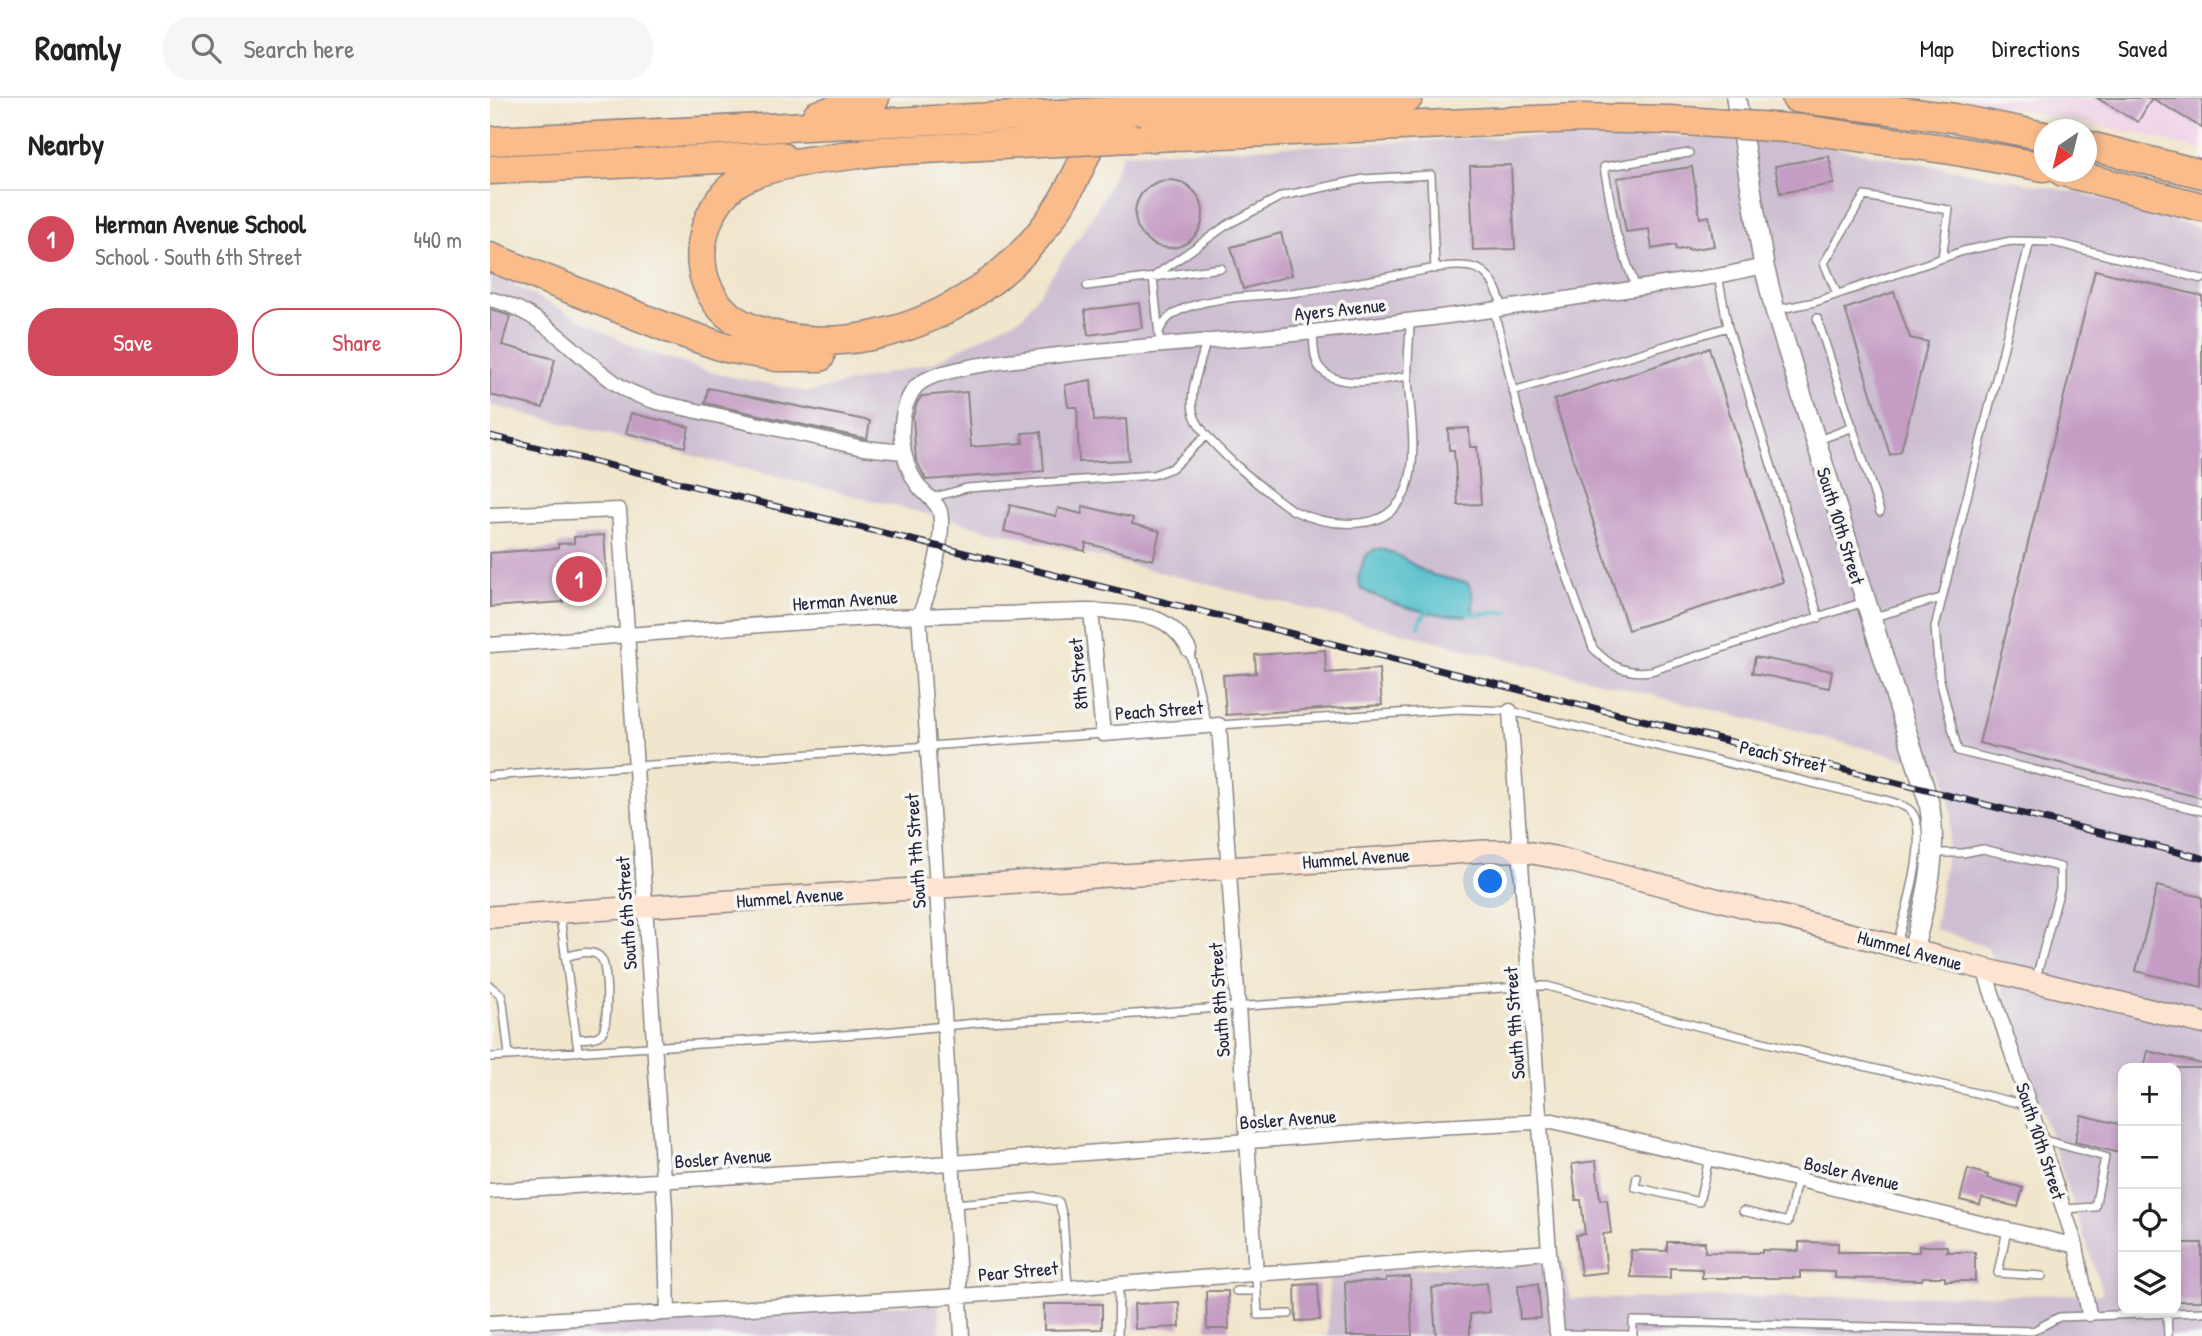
<!DOCTYPE html>
<meta charset="utf-8">
<style>
body{margin:0;font-family:"Patrick Hand",sans-serif;background:#f6f6f6;color:#222}
.controls{position:absolute;right:21px;bottom:21px;display:grid;overflow:hidden;border-radius:14px;box-shadow:0 4px 10px #0003}
.controls button{width:63px;height:63px;display:grid;place-items:center;padding:0;border:0;border-bottom:2px solid #e0e0e0;background:#fff;color:#222;font:35px sans-serif}
.compass{position:absolute;left:1544px;top:21px;width:63px;height:63px;border-radius:50%;background:#fff;box-shadow:0 4px 10px #0003;rotate:215deg}
.you{position:absolute;left:1001px;top:784px;width:24px;height:24px;margin:-18px;border:5px solid #fff;border-radius:50%;background:#1a73e8;box-shadow:0 0 0 10px #1a73e833}
.badge{display:grid;place-items:center;width:46px;height:46px;border-radius:50%;background:#d1495b;color:#fff;font-size:23px;font-weight:700}
.pin{position:absolute;translate:-50% -50%;border:4px solid #fff;box-shadow:0 2px 7px #0006}
.list{margin:0;padding:0;list-style:none}
h2{display:flex;justify-content:space-between;align-items:center;height:91px;margin:0;padding:0 28px;font-size:30px}
h2 small{font-size:23px;font-weight:400;color:#767676}
.list li{display:grid;grid-template-columns:46px 1fr auto;gap:21px;align-items:center;box-sizing:border-box;height:98px;padding:0 28px;border-top:2px solid #e0e0e0}
.list b{display:block;font-size:26px;white-space:nowrap}
.list p{margin:0;font-size:23px;white-space:nowrap;color:#767676}
.list em{font-size:23px;font-style:normal;color:#767676}
.actions{display:flex;gap:14px;padding:21px 28px}
.actions a{flex:1;padding:16px 0;border:2px solid #d1495b;border-radius:28px;text-align:center;font-size:24px;color:#d1495b}
.actions .main{background:#d1495b;color:#fff}
.icon{flex:none;width:38px;height:38px;fill:none;stroke:currentColor;stroke-width:2;stroke-linecap:round;stroke-linejoin:round}
.map{position:relative;flex:none;width:1712px;height:1238px;overflow:hidden}
header{display:flex;align-items:center;gap:42px;box-sizing:border-box;height:98px;padding:0 35px;background:#fff;border-bottom:2px solid #e0e0e0}
header strong{font-size:33px}
nav{display:flex;gap:38px;margin-inline-start:auto;font-size:24px}
.search{width:490px;height:63px;background:#f6f6f6;display:flex;align-items:center;gap:18px;box-sizing:border-box;padding:0 24px;border-radius:28px;color:#767676;font-size:26px}
main{display:flex}
aside{flex:1;background:#fff}
.map>svg:first-child{display:block}
.built{fill:#efd0e6}
.industrial{fill:#cdbed2;fill-rule:evenodd}
.water{fill:#51beca;stroke:#3a7082;stroke-width:2}
.lines{fill:none;stroke-linecap:round;stroke-linejoin:round}
.stream{stroke:#51beca;stroke-width:4.5}
.building{fill:#c59dc4}
.service-casing{stroke:#8a8484;stroke-width:10}
.minor-casing{stroke:#8a8484;stroke-width:17}
.tertiary-casing{stroke:#8a8484;stroke-width:22}
.secondary-casing{stroke:#8a8484;stroke-width:24}
.motorway-casing{stroke:#8a8484;stroke-width:31}
.service{stroke:#fff;stroke-width:7}
.minor{stroke:#fff;stroke-width:14}
.tertiary{stroke:#fff;stroke-width:19}
.secondary{stroke:#fde4d1;stroke-width:21}
.motorway{stroke:#fabc8b;stroke-width:28}
.rail-casing{stroke:#22223b;stroke-width:7}
.rail{stroke:#f6f6f2;stroke-width:4.5;stroke-dasharray:13;stroke-linecap:butt}
.motorway-bridge-casing{stroke:#8a8484;stroke-width:31;stroke-linecap:butt}
.motorway-bridge{stroke:#fabc8b;stroke-width:28}
.labels{text-anchor:middle;stroke-width:7;stroke-linejoin:round;paint-order:stroke}
.street-label{font-size:19px;fill:#22223b;stroke:#f6f6f2}
</style>
<header>
<strong>Roamly</strong>
<div class="search"><svg class="icon" aria-label="search" viewBox="0 0 24 24"><circle cx="10" cy="10" r="6"/><path d="M15 15l6 6"/></svg>Search here</div>
<nav><a>Map</a><a>Directions</a><a>Saved</a></nav>
</header>
<main>
<aside>
<h2>Nearby<small></small></h2>
<ul class="list">
<li><span class="badge">1</span><div><b>Herman Avenue School</b><p>School · South 6th Street</p></div><em>440 m</em></li>
</ul>
<div class="actions"><a class="main">Save</a><a>Share</a></div>
</aside>
<div class="map">
<svg width="1712" height="1238" viewBox="0 0 1712 1238">
<rect width="100%" height="100%" fill="#f6f6f2"/>
<filter id="ink" filterUnits="userSpaceOnUse"><feTurbulence type="fractalNoise" baseFrequency=".0143" numOctaves="2"/><feDisplacementMap in="SourceGraphic" scale="14" xChannelSelector="R" yChannelSelector="G"/><feConvolveMatrix kernelMatrix="1 2 1 2 8 2 1 2 1" color-interpolation-filters="sRGB"/></filter>
<filter id="wash" filterUnits="userSpaceOnUse"><feTurbulence type="fractalNoise" baseFrequency=".00686" numOctaves="4" result="noise"/><feDisplacementMap in="SourceGraphic" scale="28" xChannelSelector="R" yChannelSelector="G"/><feGaussianBlur stdDeviation="1.57" result="paint"/><feColorMatrix in="noise" values="0 0 0 0 0 0 0 0 0 0 0 0 0 0 0 0 0 1.4 0 .05"/><feComposite in="paint" operator="in"/></filter>
<g filter="url(#wash)">
<rect width="100%" height="100%" fill="#f1e5cc"/>
<path class="built" d="M1470,0H1712V53L1650,36Z"/>
<path class="industrial" d="M1026,39H1217L1330,47L1591,95L1712,131V1238H825L838,1237L839,1176L1072,1162L1080,1201L1613,1196L1498,849L1445,831L1462,716L1454,670L0,307V175L148,251L227,276L320,294L444,264L533,218L593,133L613,100L633,55ZM1633,970H1686V1212H1633Z
M449,1205L450,1238H0V1234Z"/>
<path class="water" d="M885,451C906,451 921,468 940,476C952,480 966,482 978,485L983,498V512L976,518C938,517 905,509 871,491L868,480L875,458Z"/>
<g class="lines">
<path class="stream" d="M975,514L984,516L1019,514
M929,528L930,523L939,511"/>
</g>
<g id="blocks">
<path class="building" d="M1607,0H1662L1648,24Z
M1662,0H1712V30Z
M1339,58L1344,86L1290,95L1285,68Z
M1021,67L1025,151L983,152L980,68Z
M1202,69L1210,120L1219,118L1224,148L1198,152V150L1186,152L1185,147L1162,151L1159,131L1136,134L1127,80Z
M645 116a34 34 0 1 1 68 0a34 34 0 1 1-68 0Z
M791,135L802,177L753,191L741,149Z
M1605,172L1712,198V700L1489,645Z
M1404,194L1420,240L1438,244L1411,353L1400,357L1355,211Z
M649,205L652,230L598,237L595,212Z
M0,211L20,218L12,247L65,261L53,310L0,297Z
M1219,250L1293,484L1138,532L1064,302Z
M601,282L604,323L636,321L639,362L589,364L587,309H578L575,287Z
M218,290L380,323L377,341L215,305Z
M477,294L481,349L533,345L532,335L551,334L554,373L436,382L426,362L423,319L427,305L432,298Z
M141,315L199,329L195,349L136,335Z
M979,330L980,349H987L991,406L968,407L964,352H959L958,331Z
M520,407L566,418L568,410L592,416L593,408L643,420L642,426L670,433L663,462L596,445L595,453L514,433Z
M114,437L117,479L87,481L88,487L72,488L73,504L0,509V455L68,450V446L84,445V439Z
M835,552L836,575L889,571L892,607L736,617L733,577L766,575L765,557Z
M1265,559L1342,573L1339,590L1262,575Z
M1667,788L1712,799V889L1646,873Z
M1658,953L1712,966L1711,970H1654Z
M1591,1017L1633,1027V1056L1585,1044Z
M1106,1063L1110,1102L1117,1101L1121,1135L1113,1136L1117,1174L1091,1177L1086,1137L1095,1136L1091,1102H1086L1082,1066Z
M1478,1071L1498,1077L1497,1080L1533,1090L1528,1109L1492,1100L1490,1107L1470,1102Z
M1177,1144H1215V1154L1272,1155V1152L1309,1153V1144L1348,1145V1154H1429V1148H1457V1154H1485V1183H1455V1179H1433L1432,1182L1345,1180V1174L1310,1173V1180H1212V1171L1180,1170V1180L1141,1179V1152L1177,1153Z
M1686,1145H1712V1203H1686Z
M920,1179L922,1238H857L855,1184L896,1183V1180Z
M997,1185L1000,1214L980,1216V1238H946L942,1190Z
M828,1186L830,1222L806,1223L805,1187Z
M1048,1186L1051,1220L1030,1221L1028,1187Z
M716,1193H738L739,1231H717Z
M689,1204L690,1229L645,1231L644,1206Z
M554,1206H612V1231L554,1232Z"/>
</g>
</g>
<g filter="url(#ink)">
<use href="#blocks" fill-opacity="0" stroke="#8a8484" stroke-width="2"/>
<g class="lines">
<defs>
<path id="service" d="M1540,143L1445,529L1449,578L1468,653L1712,713
M1228,178L1238,229L1329,520
M597,188L731,170
M1146,190L1126,135L1114,69L1199,55
M1347,196L1334,165L1374,98L1459,112L1452,160
M1004,212L1035,341L1062,436L1103,550C1120,569 1136,576 1161,573L1374,504
M1285,212L1325,204L1473,153L1521,143L1563,144L1712,181
M1327,220L1390,414
M669,234C674,220 688,212 701,208C734,197 773,199 808,194C847,189 885,181 924,174C942,171 970,164 988,171C1003,178 1008,195 1013,210
M823,234C824,244 823,258 828,267C844,294 893,281 918,278
M716,244C711,265 699,291 703,313C707,340 778,395 802,412C823,422 845,427 869,425C941,419 921,329 918,282C917,262 920,242 920,222
M670,247L663,179L737,127L792,98L874,81L941,77L945,171
M1023,293L1238,229
M1326,343L1363,329
M441,400L477,390L663,377L682,370L716,338
M1384,519L1451,500
M699,552L718,628
M729,627L968,611L1020,613L1364,695C1379,699 1404,702 1417,710C1445,726 1413,821 1407,846
M0,678L613,636
M1444,755H1473L1493,751L1570,769V791L1546,880
M70,818L88,952
M75,859C86,856 103,850 111,860C118,868 119,927 112,935C105,942 94,940 86,941
M0,888L11,897L13,905L19,957
M0,959L384,935L495,924L616,918L1041,888H1057L1211,929L1540,1008
M1551,1041L1615,1059L1605,1109L1574,1111
M1147,1079L1145,1089L1209,1104L1219,1061
M464,1106L548,1099L569,1104L573,1119L578,1189
M1253,1113L1298,1124L1307,1082
M1517,1132L1508,1175L1552,1178
M766,1175L768,1217L799,1216
M746,1193H767
M1677,1214L1678,1238
M1066,1236L1143,1237V1223L1543,1233L1569,1219L1712,1214
M628,1238L629,1186"/>
<path id="minor" d="M0,201C55,214 83,256 127,286C139,295 153,299 167,304L373,350L414,354
M0,417L129,412L175,1111L178,1215
M601,513L613,636L729,627L766,1175
M0,547C169,536 338,518 507,516C557,515 610,508 660,519C677,523 691,536 699,552
M1020,613L1059,1154L1067,1235
M1494,871L1586,1148L1599,1216
M0,1093L461,1065L947,1029L1063,1023L1586,1148
M0,1225L469,1198L1059,1154
M472,1238L447,789L429,517C440,495 455,438 450,414C448,405 436,397 430,390C410,364 404,317 425,290C441,268 540,261 568,257C632,250 695,245 759,240C812,236 865,229 917,223C1021,211 1124,193 1228,178L1274,168"/>
<path id="tertiary" d="M1246,0L1274,168L1285,212L1439,705C1449,758 1436,801 1423,853"/>
<path id="secondary" d="M0,819L995,753H1031L1064,759L1494,871L1712,925"/>
<path id="motorway" d="M1306,0L1464,20L1554,38
M649,12L918,0
M327,17L385,0
M1311,31L1461,52L1554,69
M641,40L1090,20L1179,22
M0,43L570,16
M1596,47L1712,76
M393,53C355,59 279,63 248,84C229,97 217,119 213,141C209,160 212,181 222,197C234,219 254,229 277,235C343,254 418,236 475,201C545,158 583,98 609,22
M377,54L568,44
M0,72L291,58
M1573,74L1712,109
M0,159L178,230L236,250L287,259H330"/>
</defs>
<use href="#service" class="service-casing"/>
<use href="#minor" class="minor-casing"/>
<use href="#tertiary" class="tertiary-casing"/>
<use href="#secondary" class="secondary-casing"/>
<use href="#motorway" class="motorway-casing"/>
<use href="#service" class="service"/>
<use href="#minor" class="minor"/>
<use href="#tertiary" class="tertiary"/>
<use href="#secondary" class="secondary"/>
<use href="#motorway" class="motorway"/>
<defs>
<path id="rail" d="M0,338L1712,760"/>
</defs>
<use href="#rail" class="rail-casing"/>
<use href="#rail" class="rail"/>
<defs>
<path id="motorway-bridge" d="M570,16L649,12
M1179,22L1311,31
M568,44L641,40"/>
</defs>
<use href="#motorway-bridge" class="motorway-bridge-casing"/>
<use href="#motorway-bridge" class="motorway-bridge"/>
</g>
</g>
<g class="labels">
<g class="street-label">
<text transform="translate(850 211) rotate(-6)" y="7">Ayers Avenue</text>
<text transform="translate(1351 428) rotate(73)" y="7">South 10th Street</text>
<text transform="translate(355 502) rotate(-4)" y="7">Herman Avenue</text>
<text transform="translate(588 576) rotate(-95)" y="7">8th Street</text>
<text transform="translate(669 612) rotate(-4)" y="7">Peach Street</text>
<text transform="translate(1293 658) rotate(13)" y="7">Peach Street</text>
<text transform="translate(425 753) rotate(-94)" y="7">South 7th Street</text>
<text transform="translate(866 760) rotate(-4)" y="7">Hummel Avenue</text>
<text transform="translate(300 799) rotate(-4)" y="7">Hummel Avenue</text>
<text transform="translate(136 815) rotate(-94)" y="7">South 6th Street</text>
<text transform="translate(1420 852) rotate(15)" y="7">Hummel Avenue</text>
<text transform="translate(729 902) rotate(-94)" y="7">South 8th Street</text>
<text transform="translate(1024 925) rotate(-94)" y="7">South 9th Street</text>
<text transform="translate(798 1021) rotate(-4)" y="7">Bosler Avenue</text>
<text transform="translate(1551 1043) rotate(72)" y="7">South 10th Street</text>
<text transform="translate(233 1060) rotate(-4)" y="7">Bosler Avenue</text>
<text transform="translate(1362 1075) rotate(13)" y="7">Bosler Avenue</text>
<text transform="translate(528 1173) rotate(-5)" y="7">Pear Street</text>
</g>
</g>
</svg>
<div class="controls">
<button>+</button>
<button>−</button>
<button><svg class="icon" aria-label="locate" viewBox="0 0 24 24"><circle cx="12" cy="12" r="6"/><path d="M12 2v4M12 18v4M2 12h4M18 12h4"/></svg></button>
<button><svg class="icon" aria-label="layers" viewBox="0 0 24 24"><path d="M12 4l9 5-9 5-9-5zM3 14l9 5 9-5"/></svg></button>
</div>
<svg class="compass" viewBox="-18 -18 36 36"><path d="M0-13l5 13h-10z" fill="#e53935"/><path d="M0 13l5-13h-10z" fill="#767676"/></svg>
<div class="you"></div>
<div class="pin badge" style="left:89px;top:481px">1</div>
</div>
</main>
